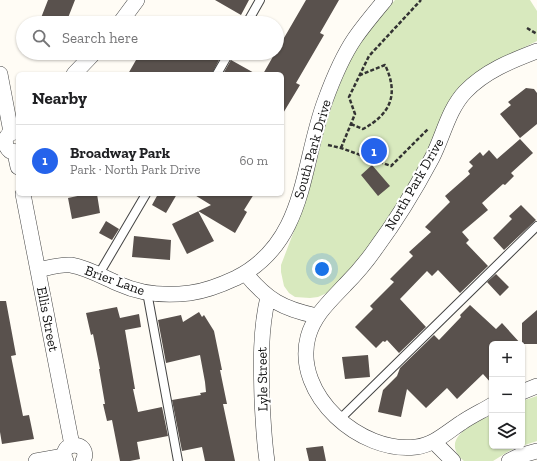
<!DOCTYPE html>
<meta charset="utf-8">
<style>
body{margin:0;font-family:"Zilla Slab",serif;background:#f6f6f6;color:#202124}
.controls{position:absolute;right:12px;bottom:12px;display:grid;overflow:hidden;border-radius:6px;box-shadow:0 1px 3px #0004}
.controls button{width:36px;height:36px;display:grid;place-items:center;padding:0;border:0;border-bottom:1px solid #e0e0e0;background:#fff;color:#202124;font:20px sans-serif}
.you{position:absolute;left:322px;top:269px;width:14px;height:14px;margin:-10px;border:3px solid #fff;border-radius:50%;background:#1a73e8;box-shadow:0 0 0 6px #1a73e833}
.badge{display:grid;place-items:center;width:26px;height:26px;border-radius:50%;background:#2563eb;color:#fff;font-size:13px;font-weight:700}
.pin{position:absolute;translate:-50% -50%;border:2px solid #fff;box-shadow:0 1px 4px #0006}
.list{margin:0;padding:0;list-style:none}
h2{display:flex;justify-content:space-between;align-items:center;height:52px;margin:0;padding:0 16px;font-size:17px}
h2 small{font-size:13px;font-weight:400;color:#757577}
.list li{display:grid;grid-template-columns:26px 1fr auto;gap:12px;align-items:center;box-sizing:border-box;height:72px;padding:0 16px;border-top:1px solid #e0e0e0}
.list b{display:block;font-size:15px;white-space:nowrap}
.list p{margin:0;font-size:13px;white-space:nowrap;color:#757577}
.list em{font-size:13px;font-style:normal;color:#757577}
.icon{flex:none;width:22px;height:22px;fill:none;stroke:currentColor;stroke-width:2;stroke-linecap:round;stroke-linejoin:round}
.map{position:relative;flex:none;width:537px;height:461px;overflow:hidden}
.search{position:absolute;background:#fff;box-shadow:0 1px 3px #0004;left:16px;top:16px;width:268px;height:44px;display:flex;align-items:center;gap:10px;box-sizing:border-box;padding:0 14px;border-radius:22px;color:#757577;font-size:15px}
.panel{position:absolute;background:#fff;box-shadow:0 1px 3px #0004;left:16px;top:72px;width:268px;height:124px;border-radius:6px}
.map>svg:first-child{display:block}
.green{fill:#d8e9be}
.building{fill:#59514d}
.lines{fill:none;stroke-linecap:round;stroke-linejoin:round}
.service-casing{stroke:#444;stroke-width:10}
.minor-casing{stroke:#444;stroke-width:16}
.path{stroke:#333;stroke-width:2.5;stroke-dasharray:4 2;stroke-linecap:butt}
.service{stroke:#fff;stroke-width:8}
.minor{stroke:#fff;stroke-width:15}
.labels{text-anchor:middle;stroke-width:4;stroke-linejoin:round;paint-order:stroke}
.street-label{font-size:14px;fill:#111;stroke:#fff}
</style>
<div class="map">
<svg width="537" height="461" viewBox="0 0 537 461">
<rect width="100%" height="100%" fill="#fffcf5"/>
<path class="green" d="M395,0H530L537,11V41L489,65L419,171L367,252L329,292L318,297L310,298L295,297L289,293L284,286L281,272V265L299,218L316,165L323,133L335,96L350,60L362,39L386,10Z
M537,396V441L522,446V401Z
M492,415V446H522L511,450L493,461H464C438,439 474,423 492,415Z"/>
<path class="building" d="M48,0H75L66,23H39Z
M215,0H249L241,15Z
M306,0H339L320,33L324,35L296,83L300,85L282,115V74H263L275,53H277V50Z
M140,53H220L222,54L212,74H128Z
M231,60L256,74H223Z
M526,88L534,89L537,93V124L520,138L500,114L511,105L508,102Z
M520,139L533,153L511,173L514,176L505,185L503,184L482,203L488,210L462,232L469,240L466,243L488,266L460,293L438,270L432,276L427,271L400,299L426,327L399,353L387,340L385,342L383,341L376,348L355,327L373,309L370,306L394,282L390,279L413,256L409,252L431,232L425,227L450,202L445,196L470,174L468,171L473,166L469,162L480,152L483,156L489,150L497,159Z
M372,165L390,186L378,196L361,175Z
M87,194H97L100,213L72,219L68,198Z
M158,194H177L166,213L152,205Z
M193,194H254L244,210L247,212L235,233L198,211L214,241L187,254L172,224L211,205Z
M521,205L536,220L504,250L493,238L512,219L509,216Z
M106,221L119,229L112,240L99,233Z
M134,236L171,240L170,260L132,257Z
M496,274L509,287L500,296L487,282Z
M0,301H6L16,355L11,356L23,416L29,415L34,439L2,444L0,432Z
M470,305L496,329L502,323L521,344H492V384L483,374L457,399L447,388L426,408L407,389L401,417L378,412L383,390L397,376L400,368L434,335L439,340L461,317L460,315Z
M117,307L120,318L139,314L141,327L125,330L135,389H133L138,412L162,407L168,436L137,442L140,459L130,461H120L112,420L107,421L103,404H105L99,369H100L93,334L91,335L86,313Z
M537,310V344H522V323Z
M199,312L202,317L204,315L214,331L222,370H220L227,404H223L235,461H205L202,447L182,451L172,400L201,395L200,393L206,392L205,382L200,355L166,363L158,320L181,315L183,322Z
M368,355L370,377L345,379L342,357Z
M323,446L326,461H309L306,448Z"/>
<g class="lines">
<defs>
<path id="service" d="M247,23L260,0
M217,74L229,53
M99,274L146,194
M147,292L178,461
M339,420L537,226"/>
<path id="minor" d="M120,23L137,0
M0,74L11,132
M74,74L94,53
M18,132C6,131 1,143 10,151L18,152
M15,153L18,167
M23,194L72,445
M38,270C48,268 60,264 71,265C88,268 103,277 119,284C141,294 166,296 190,293C206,291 221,285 236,278C307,242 301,165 325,101C333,79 342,57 355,38C364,25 375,12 385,0
M245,273C267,300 283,309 317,316
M522,392L537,386
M492,405C482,411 471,416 461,423C447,432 434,445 416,447C361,454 293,395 308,337C314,315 330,301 345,285C356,274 367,261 376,248C396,221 416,188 432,158C443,137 448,110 465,92C485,71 511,61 537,51
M434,442L453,461
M36,461L64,456
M66,461C56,440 93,440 83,461
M267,461C264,441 263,420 262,399C261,364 260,331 268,297
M509,461L519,456L537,451"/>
</defs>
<use href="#service" class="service-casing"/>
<use href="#minor" class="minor-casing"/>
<path class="path" d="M527,28L537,34
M351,124L363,129C391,114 399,94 385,65L360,75
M328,145L341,148L391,166L428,129
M341,148L355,114L349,97L369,56L421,0"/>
<use href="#service" class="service"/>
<use href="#minor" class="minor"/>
</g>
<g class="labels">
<g class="street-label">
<text transform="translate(312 149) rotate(-74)" y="5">South Park Drive</text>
<text transform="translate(414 184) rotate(-60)" y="5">North Park Drive</text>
<text transform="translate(115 280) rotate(20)" y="5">Brier Lane</text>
<text transform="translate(48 319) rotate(79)" y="5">Ellis Street</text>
<text transform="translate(262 379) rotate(-91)" y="5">Lyle Street</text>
</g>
</g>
</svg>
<div class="controls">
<button>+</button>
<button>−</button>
<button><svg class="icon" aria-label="layers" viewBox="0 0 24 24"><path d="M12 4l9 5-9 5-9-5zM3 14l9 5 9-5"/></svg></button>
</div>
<div class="you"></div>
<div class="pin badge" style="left:374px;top:151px">1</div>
<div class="search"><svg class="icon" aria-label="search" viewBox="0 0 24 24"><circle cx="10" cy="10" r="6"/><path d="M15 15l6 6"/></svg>Search here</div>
<section class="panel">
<h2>Nearby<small></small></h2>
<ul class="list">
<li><span class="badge">1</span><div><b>Broadway Park</b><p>Park · North Park Drive</p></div><em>60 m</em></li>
</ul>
</section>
</div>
